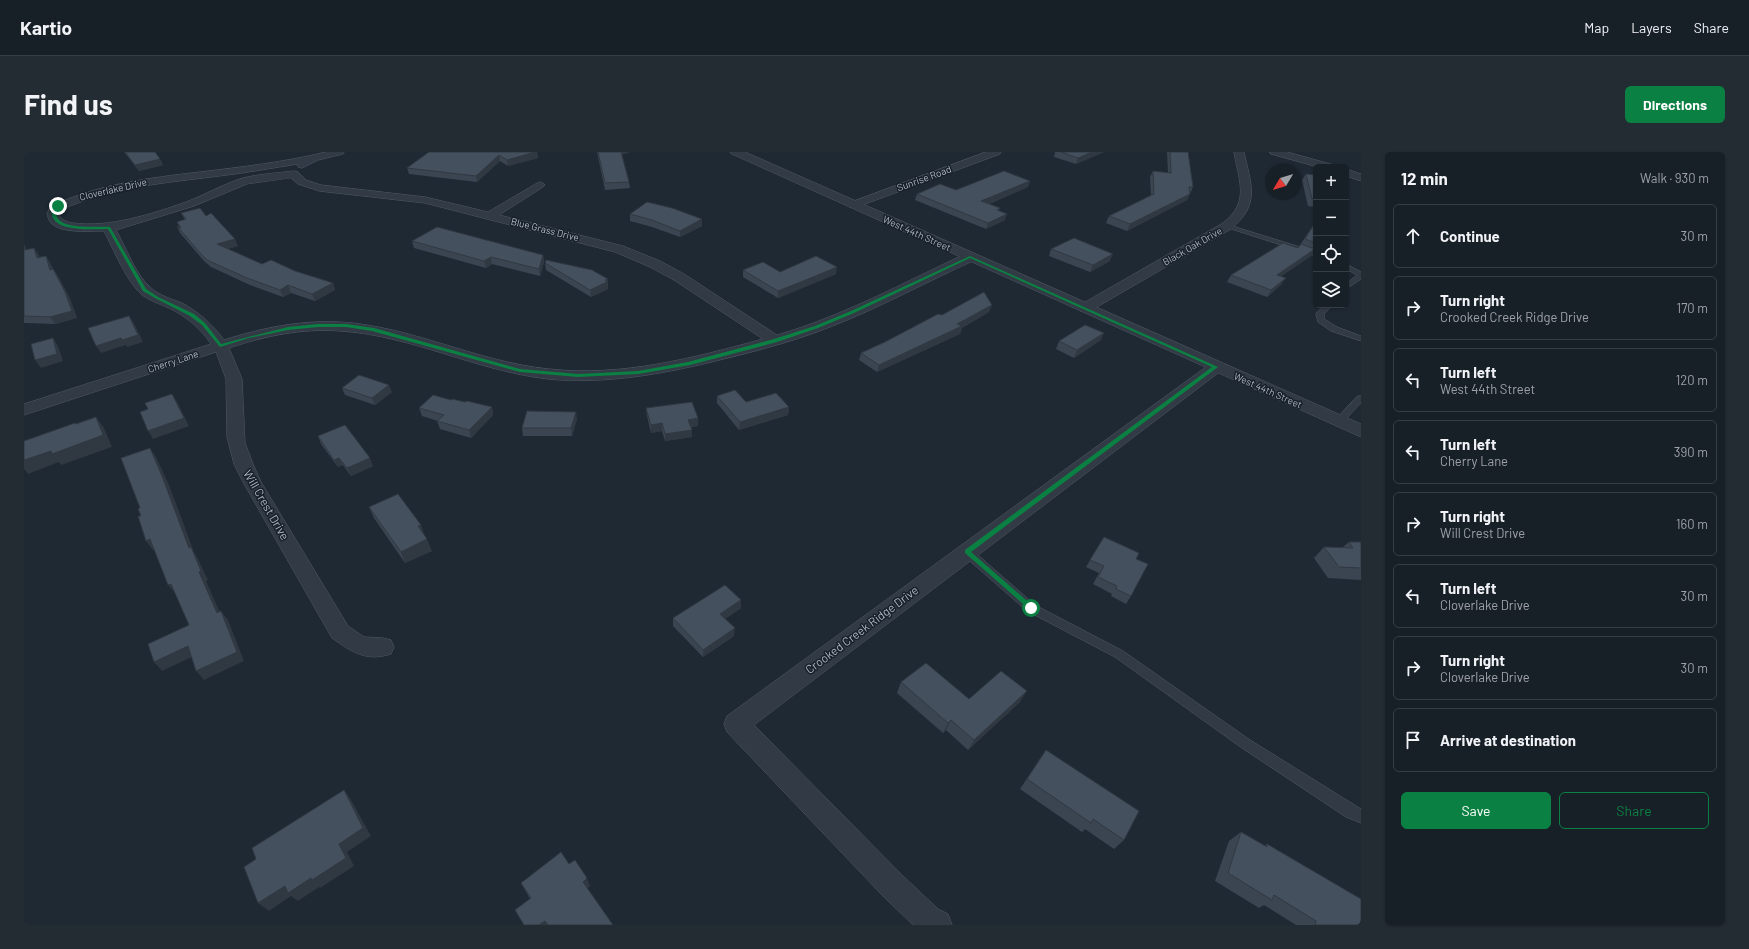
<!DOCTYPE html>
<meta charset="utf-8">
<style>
body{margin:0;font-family:Barlow,sans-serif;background:#242c33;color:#f1f3f6}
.controls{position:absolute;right:12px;top:12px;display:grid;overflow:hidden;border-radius:6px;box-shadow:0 1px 3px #0004}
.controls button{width:36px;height:36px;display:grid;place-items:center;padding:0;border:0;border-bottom:1px solid #363d44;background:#171f27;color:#f1f3f6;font:20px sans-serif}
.compass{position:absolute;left:1241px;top:12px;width:36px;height:36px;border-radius:50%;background:#171f27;box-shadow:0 1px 3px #0004;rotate:232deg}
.stop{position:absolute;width:12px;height:12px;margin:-9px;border:3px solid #0b8043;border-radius:50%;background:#fff}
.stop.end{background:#0b8043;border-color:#fff;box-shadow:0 1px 4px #0008}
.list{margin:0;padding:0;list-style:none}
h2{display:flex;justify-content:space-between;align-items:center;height:52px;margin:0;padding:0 16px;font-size:17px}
h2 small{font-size:13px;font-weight:400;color:#9ea2a7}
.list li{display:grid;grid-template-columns:26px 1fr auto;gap:12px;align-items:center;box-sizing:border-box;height:64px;margin:0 8px 8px;padding:0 8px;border:1px solid #363d44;border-radius:6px}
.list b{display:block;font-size:15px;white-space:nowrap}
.list p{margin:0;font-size:13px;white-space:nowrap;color:#9ea2a7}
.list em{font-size:13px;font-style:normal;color:#9ea2a7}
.actions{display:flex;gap:8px;padding:12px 16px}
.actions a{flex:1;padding:9px 0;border:1px solid #0b8043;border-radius:6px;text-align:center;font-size:14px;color:#0b8043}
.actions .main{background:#0b8043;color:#fff}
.icon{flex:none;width:22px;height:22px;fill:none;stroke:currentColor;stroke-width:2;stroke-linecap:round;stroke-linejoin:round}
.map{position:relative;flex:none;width:1337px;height:773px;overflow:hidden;border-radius:6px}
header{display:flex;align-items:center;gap:24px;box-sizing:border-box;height:56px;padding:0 20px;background:#171f27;border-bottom:1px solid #363d44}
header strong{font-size:19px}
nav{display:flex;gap:22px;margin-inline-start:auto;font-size:14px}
.intro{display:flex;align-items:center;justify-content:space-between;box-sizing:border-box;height:96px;padding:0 24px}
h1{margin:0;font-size:28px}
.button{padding:10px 18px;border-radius:6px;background:#0b8043;color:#fff;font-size:14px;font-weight:700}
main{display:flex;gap:24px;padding:0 24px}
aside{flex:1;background:#171f27;border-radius:6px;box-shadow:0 1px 3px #0004}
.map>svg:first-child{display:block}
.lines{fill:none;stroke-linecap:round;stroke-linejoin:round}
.service-casing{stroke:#505964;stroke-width:1}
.minor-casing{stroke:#505964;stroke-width:1}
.tertiary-casing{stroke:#505964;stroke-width:1}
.service{fill:#323b45;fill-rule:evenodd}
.minor{fill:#323b45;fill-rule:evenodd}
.tertiary{fill:#323b45;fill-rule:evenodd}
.wall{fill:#3b4551}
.shaded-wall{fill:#303842}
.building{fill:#45505e;stroke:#303842}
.route{fill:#0b8043}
.labels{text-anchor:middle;stroke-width:3;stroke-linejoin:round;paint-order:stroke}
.far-street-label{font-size:10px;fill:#acb6c3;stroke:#182029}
.street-label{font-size:12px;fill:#acb6c3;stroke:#182029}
</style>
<header>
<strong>Kartio</strong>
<nav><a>Map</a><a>Layers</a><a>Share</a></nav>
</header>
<div class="intro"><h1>Find us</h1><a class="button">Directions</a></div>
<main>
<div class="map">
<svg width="1337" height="773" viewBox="0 0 1337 773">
<rect width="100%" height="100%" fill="#1f2934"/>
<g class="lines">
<defs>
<path id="service" d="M1201,73H1205L1292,100V104L1201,75Z
M1322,112L1337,120V127L1322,137V132L1333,123L1322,117Z
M1301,153H1309L1300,162V167L1313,175L1337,184V189L1307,179L1294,170L1292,162Z
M1334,244H1337V251L1318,271H1312L1311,269L1312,267Z
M943,396L947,397L1011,453L1099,499L1226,588L1337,657V671L1322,665L1218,596L1091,505L1003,459L939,403L938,400L939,397Z"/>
<path id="minor" d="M302,0H320L319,2L294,8L278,16L274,15V12C248,16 221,21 195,24C141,31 85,35 35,59C34,67 42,70 49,71C85,76 128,62 162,50C181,43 199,32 219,26C235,22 253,21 270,19L274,20L282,28L297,33L401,45L464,60L515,30L519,31L521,33L519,35L475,63L599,94L636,109L660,122L753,183C819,164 879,131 941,102H951L952,105L951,108C902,130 855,156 806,175C763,192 720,202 675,213C626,224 575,232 524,227C453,219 386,183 316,179C278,176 241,184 205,196L218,227L221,291L229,312L237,330L324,474L340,485L359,486L367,488L370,495L367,502C342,510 328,500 308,486L219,330L210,312L203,285L202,227L192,200L0,263V252L187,192C177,177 162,164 145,156C136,152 126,149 118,143C102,129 90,98 80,79C66,79 38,82 27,71C25,69 24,65 23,62L26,55C73,32 125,26 176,20C218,15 261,10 302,0ZM267,26L274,32L295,39L401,51L591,100L626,115L650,128L739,187C669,206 598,225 525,217C453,210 387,174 316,170C276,168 238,176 200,188C189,173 175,160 158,151C148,147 136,144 127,136C112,124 102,95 92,78L170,54L223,32Z
M962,0H977L976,2L833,55H825L823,53L825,51Z
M1210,0H1220C1227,33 1237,52 1207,77L1066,159L1061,160L1056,159L1054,156L1056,153L1199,71C1226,50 1215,30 1210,0Z
M1246,0H1263L1310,13L1311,15H1294L1247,2Z
M1322,17L1337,22V29L1322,24Z
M1192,210L1198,212L1200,215L1198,218L730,573L878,723L914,757L924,762L928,773H889L858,743L703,580L700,572L703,564L1186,212Z"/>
<path id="tertiary" d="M706,0H721L1337,272V285L708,2Z"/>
</defs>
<use href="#service" class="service-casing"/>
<use href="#minor" class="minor-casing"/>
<use href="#tertiary" class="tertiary-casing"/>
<use href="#service" class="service"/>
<use href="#minor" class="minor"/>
<use href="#tertiary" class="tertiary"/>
</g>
<path class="wall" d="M100,0H131L136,7L139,13L115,19Z
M405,0H513L514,6L484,14L476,9L453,30L385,22L383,16Z
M573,0H606L598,2L605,30L606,36L581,38Z
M1031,0H1080L1052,12L1030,5Z
M1143,0H1164L1169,35L1163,48L1103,79L1082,71L1085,64L1127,43L1126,25L1129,19L1144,21Z
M1282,22L1292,23V55L1284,54L1278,28Z
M1006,29L1004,35L965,52L976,56L975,58L981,68L962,77L891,48L893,42L932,38Z
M157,61L182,64L214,94L203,97L238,112L271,119L309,131L311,138L291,149L267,141L259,145L226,133L187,115L180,109L156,81L153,74L156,76L153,70L161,68Z
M606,62L678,67V74L656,85L628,75L606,69Z
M1292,69V99L1290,98L1287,104L1257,124V133L1243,145L1203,130L1207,123L1274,96Z
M388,89L519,103L520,110L516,124L468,112L462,116L390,96Z
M0,92L2,98L15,103V105L22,104L26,111L29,117L34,124L46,147L53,166L31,172L0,171Z
M1027,97L1086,109L1066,120L1025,104Z
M521,111L584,134V137L567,145L522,118Z
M719,118L756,120L812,122L793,130L754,146L719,125Z
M965,160L938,176L936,182L853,220L835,208L837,201L918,163Z
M1077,188L1050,206L1032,197L1035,189Z
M318,236L368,240L351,253L321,243Z
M693,244L722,250L765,255L764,263L715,278L693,251Z
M427,248L468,255L469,263L447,286L416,277L413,269H414L398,264L395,256Z
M622,256L674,266V274L667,275L668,278V285L641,289L638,279L627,281L623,264Z
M553,267L548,284H499L498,276Z
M294,284L349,314L327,324L319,313L314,315L297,292Z
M345,355L408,399L381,411L350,366Z
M1080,385L1112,407L1107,444L1102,452L1087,444L1088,442L1069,432L1075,421L1062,415Z
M1325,390H1337V428L1304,426L1290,406L1300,395H1319Z
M717,456L701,467L710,484L679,505L649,474V466Z
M877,530L945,547L996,550L944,598L922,578L919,581L873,541Z
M1022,598L1100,688L1090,697L1061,677L1058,680L996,637L1015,608Z
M1217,680L1241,694L1243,692L1337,773H1272L1240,753L1235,756L1191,729L1205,689Z
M545,712L566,734L563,736L589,773H500L491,758L506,747L497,731Z"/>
<path class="shaded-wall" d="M511,0H513L514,6L484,14L483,8Z
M597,0H606L597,3Z
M1068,0H1080L1052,12L1054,6Z
M475,3L476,9L453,30L452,24Z
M136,7L139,13L115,19L111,13Z
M1006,29L1004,35L956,56L957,49Z
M1166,42L1163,48L1103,79L1106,72Z
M983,62L981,68L962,77L964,71Z
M678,67V74L656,85V79Z
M211,87L214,94L196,99L193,92Z
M0,92L6,105L0,96Z
M10,96L15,103L18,113L13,106Z
M1291,97L1287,104L1249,130L1253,123Z
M1089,102L1086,109L1066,120L1069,113Z
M519,103L520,110L516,124L515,117Z
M22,104L26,111L31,125L26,118Z
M467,105L468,112L462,116L460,109Z
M813,115L812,122L793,130L754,146V139Z
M29,117L34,124L46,147L53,166L31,172L26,165Z
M1262,126L1257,133L1243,145L1247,138Z
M584,127V137L567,145L566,138Z
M309,131L311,138L291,149L288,142Z
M264,133L267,141L259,145L256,138Z
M968,153L965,160L938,176L936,182L853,220L855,213L933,172Z
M105,164L110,171L119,190L103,195L102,193L77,201L72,194Z
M1080,181L1077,188L1050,206L1053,198Z
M29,186L34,194L39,209L17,216L11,208Z
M365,233L368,240L351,253L348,246Z
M148,242L153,250L165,274L129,287L124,279Z
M468,255L469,263L447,286L445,278Z
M765,255L764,263L715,278L716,270Z
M552,260L553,267L548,284L547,276Z
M72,265L80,276L88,295L37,313L35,310L4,322L0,317V308Z
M674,266V274L664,275V268Z
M638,271V279L627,281V273Z
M668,278V285L641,289V282Z
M126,296L132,305L145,333L170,400L173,405L184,428L182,429L200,470L193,461L165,396Z
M315,306L319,313L314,315L310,308Z
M346,306L349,314L327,324L323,316Z
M397,373L401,384L394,374Z
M126,387L133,396L129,398L122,389Z
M403,387L408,399L381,411L377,400Z
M147,432L152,442L144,433Z
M717,448V456L696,470V462Z
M197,459L204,468L220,509L180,528L172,519Z
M711,476L710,484L679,505V498Z
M164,494L172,503L138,519L130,510Z
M1003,539L996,550L944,598L950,588Z
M927,568L922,578L919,581L924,571Z
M320,638L327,648L347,684L323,700L330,714L296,736L295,735L274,749L267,744L245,759L234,751L315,692Z
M563,726L566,734L561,738L559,730Z
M521,769L523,773H515Z"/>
<path class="building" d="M101,0H131L136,7L111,13Z
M405,0H511L483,8L475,3L452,24L383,16Z
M574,0H597L605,30L581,31Z
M1037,0H1068L1054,6Z
M1146,0H1164L1169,35H1165L1166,42L1106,72L1085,64L1130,42L1129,19L1147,21Z
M980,19L1006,29L957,49L976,56L973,58L983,62L964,71L893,42L916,32L932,38Z
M1282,22L1292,23V48L1288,47Z
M623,50L648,56L678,67L656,79L628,68L606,62Z
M176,56L182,64L187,61L211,87L193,92L238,112L247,108L271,119L309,131L288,142L264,133L256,138L223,126L183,108L177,102L153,74L157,76L153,70L162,67L157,61Z
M1292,69V91L1281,87Z
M413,75L519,103L515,117L467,105L460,109L388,89Z
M1050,86L1089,102L1069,113L1027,97Z
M1259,91L1274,96L1277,92L1291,97L1253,123L1262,126L1247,138L1207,123Z
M0,96L1,98L10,96L13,106L22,104L26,118L29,117L41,140L48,159L26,165L0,164Z
M792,104L813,115L794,123L754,139L719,118L739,110L756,120Z
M522,108L568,118L584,127L581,128L583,130L566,138L521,111Z
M960,140L968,153L933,172L938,174L855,213L837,201L861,190L914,162L918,163Z
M105,164L114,183L98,188L97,186L72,194L64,176Z
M1061,173L1080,181L1053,198L1035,189Z
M29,186L33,202L11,208L7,192Z
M335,223L365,233L348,246L318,236Z
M711,238L722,250L752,241L765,255L716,270L693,244Z
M148,242L160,266L124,279L116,260L124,257L121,251Z
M409,243L427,248L428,247L441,250L443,249L468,255L445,278L413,269L420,263L395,256Z
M668,250L674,266L664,268L668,278L641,282L638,271L627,273L622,256Z
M503,259L552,260L547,276H498Z
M72,265L79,283L28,302L27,299L0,308V289L51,271L52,272Z
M321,273L346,306L323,316L315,306L310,308L294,284Z
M126,296L138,324L165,396L167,395L177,419L175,420L193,461L197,459L213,500L172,519L164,494L130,510L124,492L165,473L147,432L144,433L126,387L122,389L114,364H117L114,357L116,356L97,306Z
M374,342L397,373L394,374L403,387L377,400L345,355Z
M1080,385L1115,401L1112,407L1124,412L1107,444L1092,437L1093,434L1074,425L1080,414L1066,408Z
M1325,390H1337V416L1315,415L1300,395L1329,396Z
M701,433L717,448L696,462L711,476L679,498L649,466Z
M902,511L945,547L977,519L1003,539L950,588L927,568L924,571L877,530Z
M1022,598L1115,659L1100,688L1069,667L1067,671L1003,627Z
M320,638L339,676L315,692L322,706L288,728L287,726L264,741L261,734L234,751L220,715L232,707L228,696Z
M1217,680L1243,695V692L1337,747V773H1291L1292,769L1250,743L1248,748L1204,721Z
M537,700L545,712L551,708L563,726L559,730L589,773H524L521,769L515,773H500L491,758L507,746L497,731Z"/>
<path class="route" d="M34,53L35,54C32,58 31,60 33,65C38,78 74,74 86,75L122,137L134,145L170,162L181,171L197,192L264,175L294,172H322L350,176L496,217L554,222L614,219L664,210L750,187L791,174L827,159L946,104L1194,215L947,400L1009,454V458L1007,459L941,401V398L1188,215L946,106L830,161L794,176L753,190L666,213L614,222L554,225L496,220L348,179L322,175H294L264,178L225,186L196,195L178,173L166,164L131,146L119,139L84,77C68,77 24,81 28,57Z"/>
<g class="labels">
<g class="far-street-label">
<text transform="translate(900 26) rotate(-20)" y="4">Sunrise Road</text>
<text transform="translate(89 37) rotate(-13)" y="4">Cloverlake Drive</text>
<text transform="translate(521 77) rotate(14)" y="4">Blue Grass Drive</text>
<text transform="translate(893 81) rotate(24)" y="4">West 44th Street</text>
<text transform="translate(1168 94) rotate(-30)" y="4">Black Oak Drive</text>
<text transform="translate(149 209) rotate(-18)" y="4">Cherry Lane</text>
<text transform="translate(1244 238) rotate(24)" y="4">West 44th Street</text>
</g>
<g class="street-label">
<text transform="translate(242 353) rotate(60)" y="4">Will Crest Drive</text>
<text transform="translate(838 478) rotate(-37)" y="4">Crooked Creek Ridge Drive</text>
</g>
</g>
</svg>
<div class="controls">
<button>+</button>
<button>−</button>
<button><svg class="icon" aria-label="locate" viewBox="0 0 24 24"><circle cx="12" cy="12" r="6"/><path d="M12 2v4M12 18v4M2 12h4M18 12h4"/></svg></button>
<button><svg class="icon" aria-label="layers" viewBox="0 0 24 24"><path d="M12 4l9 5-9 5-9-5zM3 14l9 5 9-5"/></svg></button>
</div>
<svg class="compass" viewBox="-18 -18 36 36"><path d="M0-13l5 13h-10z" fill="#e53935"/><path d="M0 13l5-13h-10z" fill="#9ea2a7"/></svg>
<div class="stop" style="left:1007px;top:456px"></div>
<div class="stop end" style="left:34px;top:54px"></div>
</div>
<aside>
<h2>12 min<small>Walk · 930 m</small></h2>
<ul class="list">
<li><svg class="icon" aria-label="ahead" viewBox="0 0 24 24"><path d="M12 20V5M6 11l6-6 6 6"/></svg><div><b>Continue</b></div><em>30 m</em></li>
<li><svg class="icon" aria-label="right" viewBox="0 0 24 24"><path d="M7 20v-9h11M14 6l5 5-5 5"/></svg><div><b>Turn right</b><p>Crooked Creek Ridge Drive</p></div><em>170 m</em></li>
<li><svg class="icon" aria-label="left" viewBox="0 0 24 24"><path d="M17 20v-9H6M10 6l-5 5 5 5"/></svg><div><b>Turn left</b><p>West 44th Street</p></div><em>120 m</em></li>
<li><svg class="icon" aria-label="left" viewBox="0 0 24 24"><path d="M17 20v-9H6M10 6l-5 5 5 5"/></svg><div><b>Turn left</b><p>Cherry Lane</p></div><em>390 m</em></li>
<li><svg class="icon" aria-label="right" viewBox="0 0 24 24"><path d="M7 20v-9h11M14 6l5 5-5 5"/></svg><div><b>Turn right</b><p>Will Crest Drive</p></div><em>160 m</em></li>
<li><svg class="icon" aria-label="left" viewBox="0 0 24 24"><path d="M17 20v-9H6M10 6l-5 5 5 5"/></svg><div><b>Turn left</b><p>Cloverlake Drive</p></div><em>30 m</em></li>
<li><svg class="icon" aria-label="right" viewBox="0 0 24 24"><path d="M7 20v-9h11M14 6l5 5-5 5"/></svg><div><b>Turn right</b><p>Cloverlake Drive</p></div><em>30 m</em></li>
<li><svg class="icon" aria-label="arrive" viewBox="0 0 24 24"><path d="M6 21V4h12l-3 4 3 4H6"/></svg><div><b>Arrive at destination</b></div></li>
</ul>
<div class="actions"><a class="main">Save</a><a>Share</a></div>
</aside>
</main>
